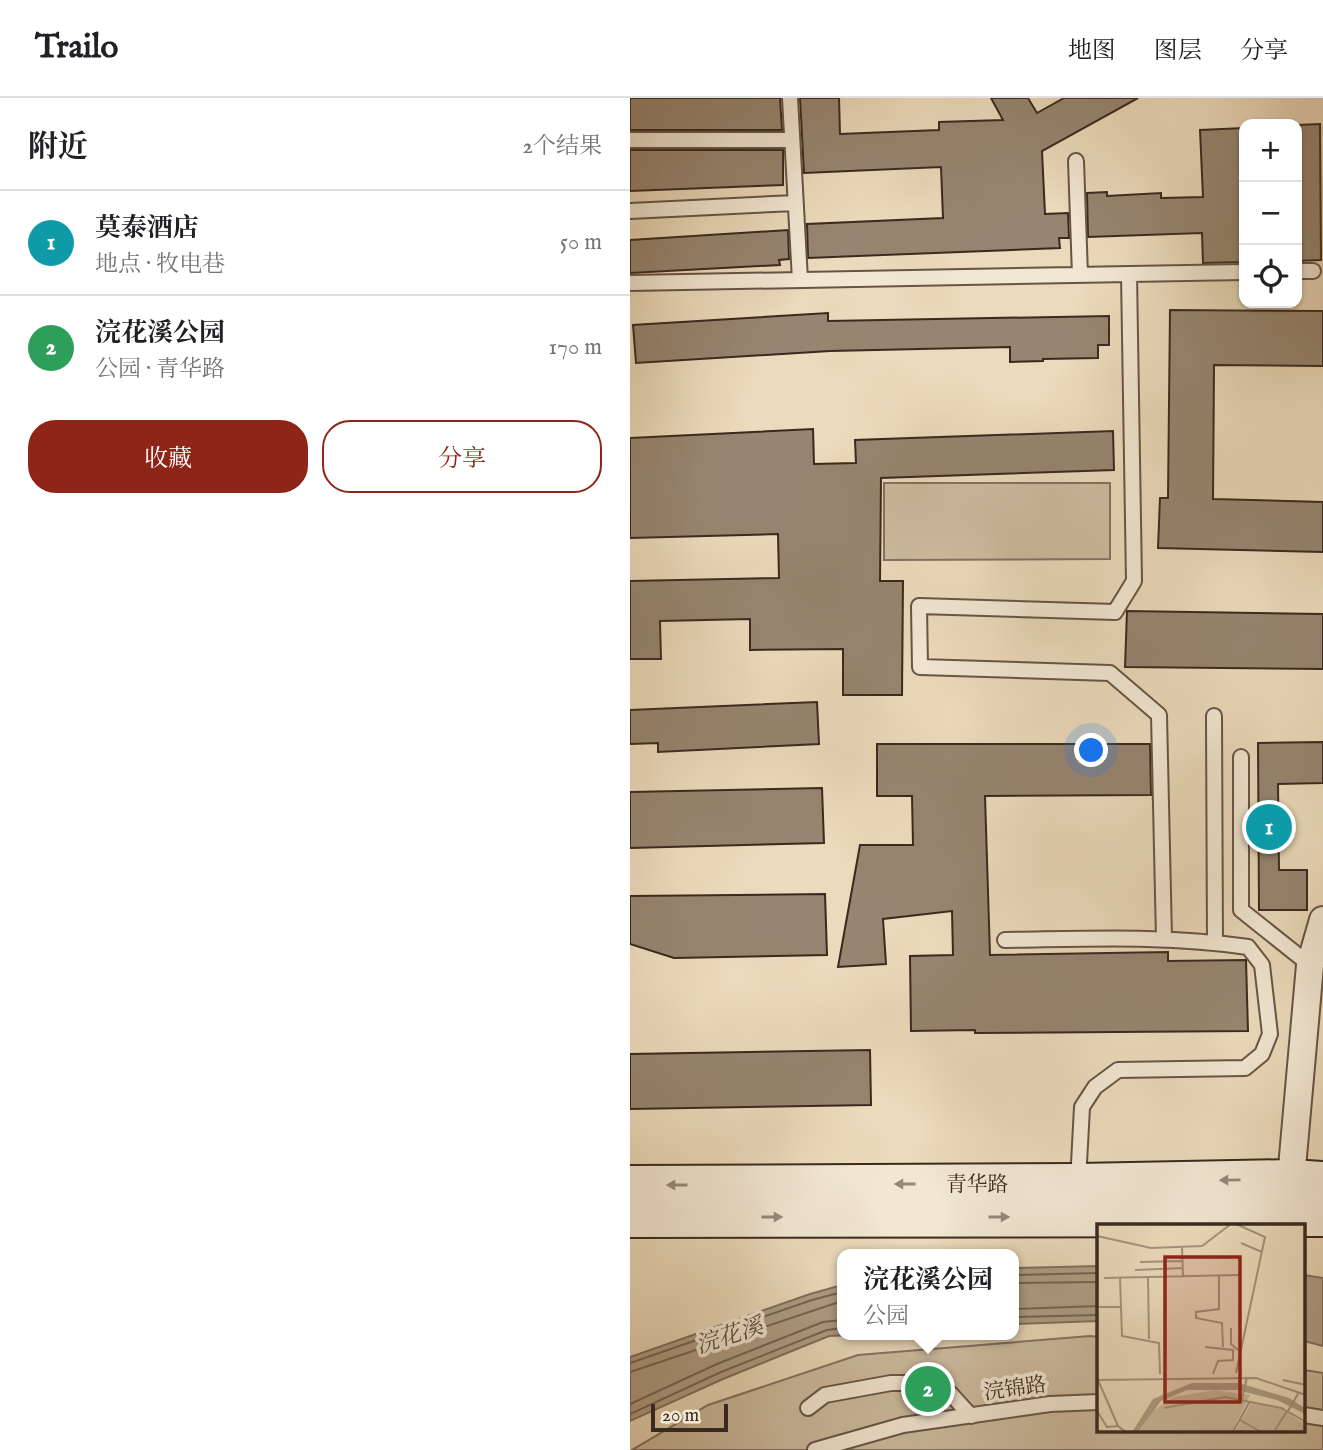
<!DOCTYPE html>
<html lang="zh">
<meta charset="utf-8">
<style>
body{margin:0;font-family:"IM FELL English","Noto Serif SC",serif;background:#f6f6f6;color:#202124}
.controls{position:absolute;right:21px;top:21px;display:grid;overflow:hidden;border-radius:14px;box-shadow:0 2px 5px #0004}
.controls button{width:63px;height:63px;display:grid;place-items:center;padding:0;border:0;border-bottom:2px solid #e0e0e0;background:#fff;color:#202124;font:35px sans-serif}
.scale{position:absolute;left:21px;bottom:18px;width:77px;box-sizing:border-box;padding-left:7px;border:4px solid #3a291f;border-top:0;font-size:19px;line-height:24px;white-space:nowrap;color:#3a291f;-webkit-text-stroke:5px #f2e7d3;paint-order:stroke}
.you{position:absolute;left:462px;top:653px;width:24px;height:24px;margin:-18px;border:5px solid #fff;border-radius:50%;background:#1a73e8;box-shadow:0 0 0 10px #1a73e833}
.badge{display:grid;place-items:center;width:46px;height:46px;border-radius:50%;background:#8f2418;color:#fff;font-size:23px;font-weight:700}
.pin{position:absolute;translate:-50% -50%;border:4px solid #fff;box-shadow:0 2px 7px #0006}
.popup{position:absolute;left:207px;top:1151px;width:182px;height:91px;box-sizing:border-box;display:grid;place-content:center;border-radius:14px;background:#fff;filter:drop-shadow(0 2px 5px #0005);font-size:23px;white-space:nowrap;color:#757577}
.popup b{font-size:26px;color:#202124}
.popup::after{content:'';position:absolute;left:50%;top:100%;margin-left:-14px;border:14px solid transparent;border-top-color:#fff}
.list{margin:0;padding:0;list-style:none}
h2{display:flex;justify-content:space-between;align-items:center;height:91px;margin:0;padding:0 28px;font-size:30px}
h2 small{font-size:23px;font-weight:400;color:#757577}
.list li{display:grid;grid-template-columns:46px 1fr auto;gap:21px;align-items:center;box-sizing:border-box;height:105px;padding:0 28px;border-top:2px solid #e0e0e0}
.list b{display:block;font-size:26px;white-space:nowrap}
.list p{margin:0;font-size:23px;white-space:nowrap;color:#757577}
.list em{font-size:23px;font-style:normal;color:#757577}
.actions{display:flex;gap:14px;padding:21px 28px}
.actions a{flex:1;padding:16px 0;border:2px solid #8f2418;border-radius:28px;text-align:center;font-size:24px;color:#8f2418}
.actions .main{background:#8f2418;color:#fff}
.icon{flex:none;width:38px;height:38px;fill:none;stroke:currentColor;stroke-width:2;stroke-linecap:round;stroke-linejoin:round}
.map{position:relative;flex:none;width:693px;height:1352px;overflow:hidden}
header{display:flex;align-items:center;gap:42px;box-sizing:border-box;height:98px;padding:0 35px;background:#fff;border-bottom:2px solid #e0e0e0}
header strong{font-size:33px}
nav{display:flex;gap:38px;margin-inline-start:auto;font-size:24px}
main{display:flex}
aside{flex:1;background:#fff}
.map>svg:first-child{display:block}
.green{fill:#cdbca0;stroke:#847260;stroke-width:2}
.water{fill:#af9e86;stroke:#806f5d;stroke-width:2}
.lines{fill:none;stroke-linecap:round;stroke-linejoin:round}
.shore{stroke:#746452;stroke-width:2}
.building{fill:#968570;stroke:#3a291f;stroke-width:2}
.lane-casing{stroke:#665546;stroke-width:18}
.street-casing{stroke:#665546;stroke-width:30}
.secondary-casing{stroke:#3a291f;stroke-width:42}
.lane{stroke:#f2e7d3;stroke-width:14}
.street{stroke:#f2e7d3;stroke-width:26}
.secondary{stroke:#f2e7d3;stroke-width:38}
.oneway{fill:#968879}
.labels{text-anchor:middle;stroke-width:7;stroke-linejoin:round;paint-order:stroke}
.street-label{font-size:21px;fill:#3a291f;stroke:#f2e7d3}
.water-label{font-size:23px;font-style:italic;fill:#5d4c3e;stroke:#f2e7d3}
.inset-road{fill:none;stroke:#a4937d;stroke-width:2}
.view{fill:#8f2418;fill-opacity:0.15;stroke:#8f2418;stroke-width:3.5}
.inset-edge{fill:none;stroke:#3a291f;stroke-width:3.5}
</style>
<header>
<strong>Trailo</strong>
<nav><a>地图</a><a>图层</a><a>分享</a></nav>
</header>
<main>
<aside>
<h2>附近<small>2个结果</small></h2>
<ul class="list">
<li><span class="badge" style="background:#0f9aa8">1</span><div><b>莫泰酒店</b><p>地点 · 牧电巷</p></div><em>50 m</em></li>
<li><span class="badge" style="background:#2e9e5b">2</span><div><b>浣花溪公园</b><p>公园 · 青华路</p></div><em>170 m</em></li>
</ul>
<div class="actions"><a class="main">收藏</a><a>分享</a></div>
</aside>
<div class="map">
<svg width="693" height="1352" viewBox="0 0 693 1352">
<rect width="100%" height="100%" fill="#ebdabb"/>
<filter id="stains"><feTurbulence type="fractalNoise" baseFrequency=".00286" numOctaves="4"/><feColorMatrix values="0 0 0 0 .2 0 0 0 0 .09 0 0 0 0 .02 0 0 0 .5 -.17"/></filter>
<radialGradient id="worn" r=".72"><stop offset=".6" stop-color="#630" stop-opacity="0"/><stop offset="1" stop-color="#630" stop-opacity=".3"/></radialGradient>
<path class="green" d="M254,385H480V461L254,462Z
M460,1238L469,1239V1333H674V1272L693,1275V1352H2L78,1307L228,1257Z"/>
<path class="water" d="M469,1168V1223L384,1226V1170Z
M674,1177L693,1180V1248L674,1243Z
M212,1187V1237H223L199,1238L93,1281L0,1323V1259L180,1196Z"/>
<g class="lines">
<path class="shore" d="M384,1177L469,1175
M384,1185L469,1184
M384,1211L469,1208
M384,1219L469,1217
M0,1265L182,1202L212,1194
M0,1274L212,1203
M0,1306L87,1266L193,1224L212,1222
M0,1316L91,1274L197,1232L212,1230"/>
</g>
<path class="building" d="M0,0H150L152,32H0Z
M170,0H209L210,36L309,32V24L373,22L361,0H398L407,15L434,0H508L412,53L415,116L438,115L439,140H429L430,150L178,160L177,126L313,120L311,69L174,75Z
M690,26L691,162L667,163V27Z
M614,30V164L573,165L572,135L458,139L457,95L477,94V98L531,95V100L573,99L570,32Z
M0,52H153V87L0,93Z
M158,132L159,161L149,162L150,167L0,175V142Z
M540,212L693,213V268L584,267L583,401L693,404V454L528,450L530,400H538Z
M198,215V223L479,218V247H468V260L413,261V263L380,264V249L200,253L6,265L3,227Z
M183,331L184,366L226,365L225,342L483,333L484,372L251,380L250,483H273L272,597H213V551L120,552V521L30,523L31,561H0V483L149,480L148,436L0,440V340Z
M497,513L693,516V571L495,569Z
M187,604L189,646L28,654V645L0,646V612Z
M693,644V685L648,686L649,772H677V812H629L628,645Z
M247,646H520L521,697L355,698L360,857L538,854V863L616,862L618,933L345,935V932L281,933L280,858L323,857L322,813L253,821L256,866L208,869L230,747H283L282,698H247Z
M192,690L194,745L0,750V694Z
M195,796L197,857L44,860L0,846V798Z
M240,952L241,1007L0,1011V956Z"/>
<g class="lines">
<defs>
<path id="lane" d="M160,0L170,182
M0,42H161
M446,63L450,177
M0,113L165,105
M667,173H683
M499,176L504,483L485,514L289,508L290,569L480,575L529,617L534,840
M0,185L614,174
M584,618L585,845
M611,659V812L680,867
M375,842C457,841 538,837 618,849L632,867L640,936L632,956L615,970L488,972L465,989L452,1009L448,1084
M178,1310L195,1297L261,1285H296L319,1294L341,1318
M674,1317L693,1320
M185,1352L273,1327L420,1306L469,1304"/>
<path id="street" d="M661,1081L680,867L693,822"/>
<path id="secondary" d="M0,1087L448,1085L661,1081L693,1083
M0,1120L693,1119"/>
</defs>
<use href="#lane" class="lane-casing"/>
<use href="#street" class="street-casing"/>
<use href="#secondary" class="secondary-casing"/>
<use href="#lane" class="lane"/>
<use href="#street" class="street"/>
<use href="#secondary" class="secondary"/>
</g>
<defs><path id="oneway-solid" d="M-6-.8H1V-3.2L6.5 0L1 3.2V.8H-6Z" transform="scale(1.75)"/></defs>
<g class="oneway">
<use href="#oneway-solid" transform="translate(600 1082) rotate(179)"/>
<use href="#oneway-solid" transform="translate(275 1086) rotate(180)"/>
<use href="#oneway-solid" transform="translate(47 1087) rotate(180)"/>
<use href="#oneway-solid" transform="translate(142 1119)"/>
<use href="#oneway-solid" transform="translate(369 1119)"/>
</g>
<g class="labels">
<g class="street-label">
<text x="347" y="1093">青华路</text>
<text transform="translate(385 1290) rotate(-8)" y="7">浣锦路</text>
</g>
<g class="water-label">
<text transform="translate(99 1237) rotate(-18)" y="8">浣花溪</text>
</g>
</g>
<g transform="translate(467 1126)">
<rect width="208" height="208" fill="#ebdabb"/>
<path d="M118,166L153,171L135,208H42L56,187L76,173ZM154,179L184,185L208,200V208H138Z" fill="#cdbca0"/>
<path d="M95,159H142L192,174L208,184V190L180,176L140,166H90L64,177L41,208H35L56,175Z" fill="#af9e86"/>
<path class="inset-road" d="M139,0L168,13L139,149M0,12L54,24L105,22L134,0M144,19L165,28M85,23L86,52M43,38L85,37M38,46L86,44M122,52V85L99,88V94L125,99L126,123M51,53L52,115M7,54L141,51M23,54L25,112L62,119L63,150M0,83H24M134,104V120L141,126M108,123L136,126V136L121,137L116,150M0,156L159,154L209,171M1,156L21,202L29,208M186,156L209,161M145,175L150,153M67,184L128,173L184,184L209,198M0,187L10,203L21,202M191,187L202,168M143,196L164,208M136,208L153,177M177,208L190,187"/>
<path class="view" d="M68,33H143V178H68Z"/>
<rect width="208" height="208" class="inset-edge"/>
</g>
<rect width="100%" height="100%" filter="url(#stains)"/>
<rect width="100%" height="100%" fill="url(#worn)"/>
</svg>
<div class="controls">
<button>+</button>
<button>−</button>
<button><svg class="icon" aria-label="locate" viewBox="0 0 24 24"><circle cx="12" cy="12" r="6"/><path d="M12 2v4M12 18v4M2 12h4M18 12h4"/></svg></button>
</div>
<div class="scale">20 m</div>
<div class="you"></div>
<div class="pin badge" style="left:639px;top:729px;background:#0f9aa8">1</div>
<div class="pin badge" style="left:298px;top:1291px;background:#2e9e5b">2</div>
<div class="popup"><b>浣花溪公园</b>公园</div>
</div>
</main>
